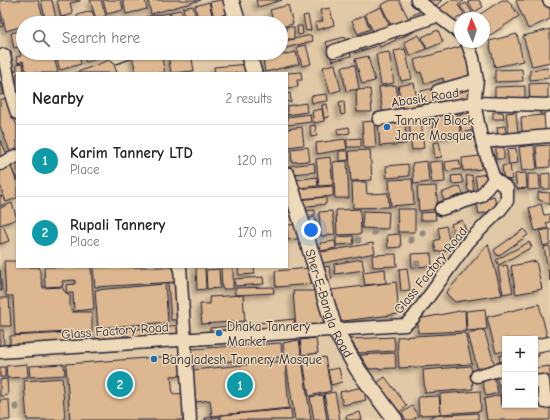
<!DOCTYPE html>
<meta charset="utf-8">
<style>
body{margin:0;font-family:"Comic Neue",sans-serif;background:#f2f2f2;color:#222}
.controls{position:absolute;right:12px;bottom:12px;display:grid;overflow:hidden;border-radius:0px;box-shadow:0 1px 3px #0004}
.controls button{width:36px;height:36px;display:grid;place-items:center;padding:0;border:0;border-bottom:1px solid #e0e0e0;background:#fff;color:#222;font:20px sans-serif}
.compass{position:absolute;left:454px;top:12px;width:36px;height:36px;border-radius:50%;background:#fff;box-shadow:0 1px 3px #0004;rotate:357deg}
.you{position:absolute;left:311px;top:230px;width:14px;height:14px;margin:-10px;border:3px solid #fff;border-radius:50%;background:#1a73e8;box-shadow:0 0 0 6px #1a73e833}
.badge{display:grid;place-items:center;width:26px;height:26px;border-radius:50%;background:#0f766e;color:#fff;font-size:13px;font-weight:700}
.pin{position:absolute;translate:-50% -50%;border:2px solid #fff;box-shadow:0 1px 4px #0006}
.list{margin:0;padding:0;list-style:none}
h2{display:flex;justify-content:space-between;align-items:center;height:52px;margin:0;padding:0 16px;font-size:17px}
h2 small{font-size:13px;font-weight:400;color:#767676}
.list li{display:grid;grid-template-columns:26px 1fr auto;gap:12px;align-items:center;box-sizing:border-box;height:72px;padding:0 16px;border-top:1px solid #e0e0e0}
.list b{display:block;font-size:15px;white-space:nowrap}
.list p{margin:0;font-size:13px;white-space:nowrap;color:#767676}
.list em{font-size:13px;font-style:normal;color:#767676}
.icon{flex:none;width:22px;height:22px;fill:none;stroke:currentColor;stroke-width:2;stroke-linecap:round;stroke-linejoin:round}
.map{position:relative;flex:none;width:550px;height:420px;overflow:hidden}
.search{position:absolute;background:#fff;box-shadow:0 1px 3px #0004;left:16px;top:16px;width:272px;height:44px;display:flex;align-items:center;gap:10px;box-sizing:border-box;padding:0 14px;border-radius:22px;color:#767676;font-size:15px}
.panel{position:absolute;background:#fff;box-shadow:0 1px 3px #0004;left:16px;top:72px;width:272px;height:196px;border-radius:0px}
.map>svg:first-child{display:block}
.built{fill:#e1c9a7;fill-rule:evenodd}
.building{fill:#ddb790;stroke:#22223b;filter:url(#shadow)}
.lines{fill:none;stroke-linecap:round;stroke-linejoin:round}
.minor-casing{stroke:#22223b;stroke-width:15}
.tertiary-casing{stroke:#22223b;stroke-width:18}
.minor{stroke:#eedab8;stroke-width:12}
.tertiary{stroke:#eedab8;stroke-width:15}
.tree{fill:#928a7e}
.poi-dot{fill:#1f6fb2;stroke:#eedab8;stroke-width:1.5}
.labels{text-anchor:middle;stroke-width:3;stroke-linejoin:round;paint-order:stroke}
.street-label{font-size:13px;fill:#22223b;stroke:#eedab8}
.poi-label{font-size:13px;fill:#22223b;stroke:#eedab8;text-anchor:start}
</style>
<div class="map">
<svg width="550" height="420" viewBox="0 0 550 420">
<defs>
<filter id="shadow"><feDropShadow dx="-3.5" dy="3.5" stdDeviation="2" flood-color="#0004"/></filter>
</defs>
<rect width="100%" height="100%" fill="#eedab8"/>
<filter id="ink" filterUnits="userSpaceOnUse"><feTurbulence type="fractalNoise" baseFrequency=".025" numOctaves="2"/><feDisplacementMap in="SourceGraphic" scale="8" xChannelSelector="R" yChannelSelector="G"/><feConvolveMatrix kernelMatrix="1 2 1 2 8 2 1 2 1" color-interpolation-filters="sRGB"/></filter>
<g filter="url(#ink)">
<path class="built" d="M0,0H409L460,29V42H476L471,114L521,170L550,263V420H0ZM23,23H281V53H23ZM17,73H287V267H17ZM505,339H535V405H505Z"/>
<path class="building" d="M3,0H38L44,20L34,23H23V26L6,31L0,8V1Z
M41,0H52L56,19L66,17L67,23H46Z
M57,0H80V1L70,3L73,14L61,17Z
M90,0H101L106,16L96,19Z
M103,0H121L123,10L107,14Z
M123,0H145L147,9L126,14Z
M148,0H201L151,14Z
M221,0H230L234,17L215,22L210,2Z
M256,0H282L258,7Z
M391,0H399L415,31L398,39L381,5Z
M424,0H442L433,9Z
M451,0H465L458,5L464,14L450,23L440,8Z
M471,0H479L483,7L474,12L468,2Z
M502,0H508L519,16L486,38L484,35V18H474Z
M518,0H546L550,8V19L528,29L516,1Z
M209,2L214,23H199L195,6Z
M466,3L472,12L467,15L460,6Z
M288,5L293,24L281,27V23H274L270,10Z
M193,6L197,23H187L183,8Z
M381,7L396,40L380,47L365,14Z
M330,8L334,25L317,30L315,23L323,21L320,10Z
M181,10L184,23H173L170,12Z
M424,10L430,23L415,29L410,16Z
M92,11L96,23H80L77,15Z
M169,13L171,23H158L156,15Z
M154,15L156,23H138L137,19Z
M308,15L311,30L306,31L303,16Z
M364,15L370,29L358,34L352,21Z
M0,16L3,26L0,27Z
M135,19L137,23H122Z
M297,26H302L303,34L298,35Z
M286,27H294V39H286Z
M281,28H284V40H281Z
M550,29V62L532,66L523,36Z
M23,30V46L14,48L11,33Z
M438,30L443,42L427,49L422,37Z
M371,32L376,46L355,53L350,39Z
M517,34L523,61L495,67L489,41Z
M311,35L313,41L281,49V42Z
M419,35L426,49L410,56L404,42Z
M345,37L351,56L332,61L326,42Z
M473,43L482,74L445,85L443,78L425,84L421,72L418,73L414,60Z
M306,45L311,64L302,66L297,47Z
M23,48V53H53L58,73H27L23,61L18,63L16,57L21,56L19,49Z
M405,49L412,79L401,81L394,51Z
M11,52L13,66L9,67L6,53Z
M296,52L299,64L265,72L263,59Z
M389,52L394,83L381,85L376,54Z
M55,53H78L81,64L60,70Z
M83,53H117L86,62Z
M143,53H161L165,73H136L132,55Z
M168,53H191L194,71L171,73Z
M368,56L375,81L362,84L355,59Z
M112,59L117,73H75Z
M23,63L24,73H17V86H14L13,71L17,70V64Z
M248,64L249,73H215L214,67Z
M335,64L341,90L330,93L323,67Z
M355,65L359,89L346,91L342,67Z
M548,68L549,78L530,80V70Z
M522,69L523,81L495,82V70Z
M301,72L302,80H297L298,87L287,88V73Z
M0,81L4,94L0,95Z
M414,83L419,109L403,112L398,86Z
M548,83V100L530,101L529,84Z
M477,84L480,97L443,105L440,92Z
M396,85L400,112L383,114L379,87Z
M525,86V100L495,102V87Z
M435,88L439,106L425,109L421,91Z
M370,89L372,112H357L356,90Z
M290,93L291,102H287V94Z
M327,94L328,101L312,103L311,96Z
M6,98L17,126V152L11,154L0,126V100Z
M344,101L345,114L341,115L339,102Z
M306,103L307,112L287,115V106Z
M327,104L329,117L324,118L322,105Z
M540,108H545V114H540Z
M322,109L324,121L314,123L312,111Z
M482,110L486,127L462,133L458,115Z
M457,112L461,135L435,139L432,115Z
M493,112H503L504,119H493Z
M516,112L519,142L510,143L506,113Z
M310,114L311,122L287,125V117Z
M544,115L546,140L523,142L521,117Z
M405,119L406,144L380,146L378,121Z
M421,120L424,148L412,150L409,121Z
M374,121L376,148H364L362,122Z
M315,125L317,136L311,137L310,126Z
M505,126L507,142L499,143L497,127Z
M302,127L304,145L287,147V129Z
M349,127L350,133L338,135L337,129Z
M361,138V147H347V139Z
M345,139L347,149L317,154L316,143Z
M0,140L8,156L0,160Z
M439,142L442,157L435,158L433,143Z
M534,145L537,169L522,171L519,147Z
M550,145V167L538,168L536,146Z
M308,147L310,161L292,162L291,149Z
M496,147H504V159H496Z
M516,148L518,163L509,164L507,149Z
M370,150L372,180L351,181L349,151Z
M339,151H348L349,160L339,161Z
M480,156L482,169L463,171L462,158Z
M330,157L333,185L319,186L316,159Z
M17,159V180L9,162Z
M459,160L461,169L446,171L445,162Z
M347,161L349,198H335L333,162Z
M427,161L429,182L414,184L412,163Z
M443,161L445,182L432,183L429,162Z
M10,163L17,183V198L6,202L0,185V167Z
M314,163L315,172L290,174L289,166Z
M408,164L409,176L387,178L386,166Z
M510,165L512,179L504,181L502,166Z
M526,173L527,188L517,189L515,174Z
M550,173V189H542L541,174Z
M486,174L487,188L477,189L475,176Z
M528,174H539L540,189L528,190Z
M461,175L463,183L452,184L451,176Z
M472,175L474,191H468L466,176Z
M317,177L318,186L297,188L296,180Z
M412,179L414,204L391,206L389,180Z
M352,182H366L367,194L388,193L389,207L353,208Z
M333,186V196L299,199L298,189Z
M436,186L438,209L419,211L417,187Z
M460,186L465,198L446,205L441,193Z
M538,192L550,193V205L538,199Z
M3,196L6,203L0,206V197Z
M494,196L498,210L479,214L476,200Z
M326,197V204L300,207L299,200Z
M12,203L17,219L0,225V208Z
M541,204L544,215L550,214V222L546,223L548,228L535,231L529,208Z
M360,209L361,234L337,235L336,210Z
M397,209H415V232H398Z
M315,210V215L304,216V211Z
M332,211L335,234L321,236L319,212Z
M363,211L389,212L388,229L362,228Z
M435,212L436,220H420V213Z
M315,217L317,231L309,233L307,219Z
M462,220L467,233L456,237L451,224Z
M302,224L303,238L288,240L287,225Z
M446,226L451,249L436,252L434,241L440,239L438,228Z
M4,227L9,241L0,244V228Z
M524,229L528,235L498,256L494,250Z
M550,229V244L543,246L540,231Z
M400,234L401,247L388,248L387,235Z
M353,236L354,244L336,245V237Z
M335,241L336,248L321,251L320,243Z
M529,242L532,247L499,265L496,260Z
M373,243L375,253L318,264L316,253Z
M488,244L502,295L455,302L446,293Z
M550,246V281L544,247Z
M431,253L432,266L412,267L411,254Z
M396,254L397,266L373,267L372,255Z
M362,259L364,270L335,274L334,264Z
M4,261H17V267H39L43,288L62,287L64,291L70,296V307L72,312H92V343L69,345V332L15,335L13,296H6Z
M536,261L542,289L516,294L511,266Z
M507,265L513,292L503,294L498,267Z
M329,266L332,279L324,281L320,268Z
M44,267H91L94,309L74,311L73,293H67L66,285L75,284V280L62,281L63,286L45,287Z
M93,267H174L175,282L95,287Z
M196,267H205L206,289L197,290Z
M221,267H233V289H222Z
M238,267H254L255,274L239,275Z
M310,268L312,284L276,287L275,271Z
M407,268L410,290L401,291L399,269Z
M219,269L220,288L207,289L206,270Z
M385,269L386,283L365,285L363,272Z
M0,270L2,291H0Z
M263,277L264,284L235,286L234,279Z
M183,282L186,319L171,320L168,283Z
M396,282L399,314L335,322L331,290Z
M165,284L168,322L98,328L95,290Z
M273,287L274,293L235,295V288Z
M293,291H318L330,324L296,328Z
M243,295L245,321L202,324L200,304H210L209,297Z
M0,298H9L11,326H0Z
M539,304L548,340L535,343V339H505V351L496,353L487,317Z
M485,309L487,329L467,331L466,311Z
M465,310L466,331L418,333V319Z
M294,319L295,334L212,342L210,328Z
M181,325L182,335L128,340L127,330Z
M0,330H3L4,347H0Z
M123,330L125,340L98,343L97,332Z
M484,330L496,369L479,374L468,334Z
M67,333L68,344L10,347V336Z
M465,333L472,364L399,368L397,337Z
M394,337L395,351L359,353L350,339Z
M316,338L318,353L302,355L300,340Z
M299,340L311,420H295L283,343Z
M281,343L282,357L193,364L192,349Z
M537,347L539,356L535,357V348Z
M395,353L396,368L369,369L360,355Z
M505,354V365L501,366L499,356Z
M187,355L188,375L171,376L173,394L187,393L189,420H70L66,364Z
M325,357L331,391L309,396L303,361Z
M285,361L289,408L212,416L210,400L196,402L192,370Z
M27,364L28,377L7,378L6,366Z
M64,364L65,375L30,377L29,366Z
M471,366L473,389L425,393L423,370Z
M550,366V376L535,377V368Z
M0,367H5V377H0Z
M339,368L342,382L331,385L328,370Z
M503,372L505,384L498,385L496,373Z
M493,373L498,393L486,396L481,376Z
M385,377L407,406L400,412L377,383Z
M62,378L65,420H27L24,381Z
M7,379L8,395L0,396V380Z
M505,386V402L502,403L499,387Z
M363,387L366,400L343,405L340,392Z
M480,391L481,411L441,414L440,394Z
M335,392L340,420H329L324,394Z
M544,394L550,403V420H487L484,399L500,395L501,405L505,403V405H535V396Z
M323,395L327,420H314L310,397Z
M439,396L441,414L419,415L418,397Z
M0,400H9L10,420H0Z
M412,406L418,416L412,420H406L402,413Z
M291,409L292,420H221V415Z
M360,412L362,420H347L346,416Z
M478,413V420H431V416Z
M220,417V420H205V418Z"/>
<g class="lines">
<defs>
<path id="minor" d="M417,0L455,29L460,34
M549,0L550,1
M221,23L237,18
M334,51L437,16
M4,55L12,98L17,113
M116,57L127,53
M438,91L477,80
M379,119L474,103L550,105
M482,142L550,136
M0,164L17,156
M441,209L481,196L494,179
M180,267L190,420
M535,346L550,343
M0,352L405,325L413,318L469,241L500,210L507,201V188L494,179L482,142L474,103L477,80L473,58L467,42
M477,376L505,368
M535,382L543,381L545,402L550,401"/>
<g id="tertiary">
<path d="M231,0L238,23"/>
<path d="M248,53L254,73"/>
<path id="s1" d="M287,175L335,330L358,370L395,420"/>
</g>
</defs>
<use href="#minor" class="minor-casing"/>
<use href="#tertiary" class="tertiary-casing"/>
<use href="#minor" class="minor"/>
<use href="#tertiary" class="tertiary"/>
</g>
<g class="tree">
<circle cx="374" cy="232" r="3.5"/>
<circle cx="423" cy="233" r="3.5"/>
<circle cx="358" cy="240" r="3.5"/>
<circle cx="411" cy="240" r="3.5"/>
<circle cx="417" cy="264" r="3.5"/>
<circle cx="16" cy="407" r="3.5"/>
</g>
</g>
<g class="poi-dot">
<circle cx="387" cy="127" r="4"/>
<circle cx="219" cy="333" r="4"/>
<circle cx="154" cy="359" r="4"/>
</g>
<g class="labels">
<g class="street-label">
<text transform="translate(425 97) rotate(-9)" y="5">Abasik Road</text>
<text transform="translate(430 270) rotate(-51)" y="5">Glass Factory Road</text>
<text dy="5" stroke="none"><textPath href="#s1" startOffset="135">Sher-E-Bangla Road</textPath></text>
<text transform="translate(115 330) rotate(-4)" y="5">Glass Factory Road</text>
</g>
<g class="poi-label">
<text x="395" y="125">Tannery Block<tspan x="395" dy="15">Jame Mosque</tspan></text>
<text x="227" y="331">Dhaka Tannery<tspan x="227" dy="15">Market</tspan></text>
<text x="162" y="364">Bangladesh Tannery Mosque</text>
</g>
</g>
</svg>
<div class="controls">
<button>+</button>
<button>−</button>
</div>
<svg class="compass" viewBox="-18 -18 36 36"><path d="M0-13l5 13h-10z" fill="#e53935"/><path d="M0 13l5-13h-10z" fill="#767676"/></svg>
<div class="you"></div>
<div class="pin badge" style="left:240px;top:385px;background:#0f9aa8">1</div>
<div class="pin badge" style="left:120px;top:384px;background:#0f9aa8">2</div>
<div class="search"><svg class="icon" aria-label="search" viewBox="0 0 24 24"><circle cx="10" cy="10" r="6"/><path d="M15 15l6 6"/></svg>Search here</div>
<section class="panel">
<h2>Nearby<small>2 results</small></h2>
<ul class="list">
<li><span class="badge" style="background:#0f9aa8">1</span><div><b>Karim Tannery LTD</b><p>Place</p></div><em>120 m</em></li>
<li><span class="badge" style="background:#0f9aa8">2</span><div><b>Rupali Tannery</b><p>Place</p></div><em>170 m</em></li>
</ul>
</section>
</div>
